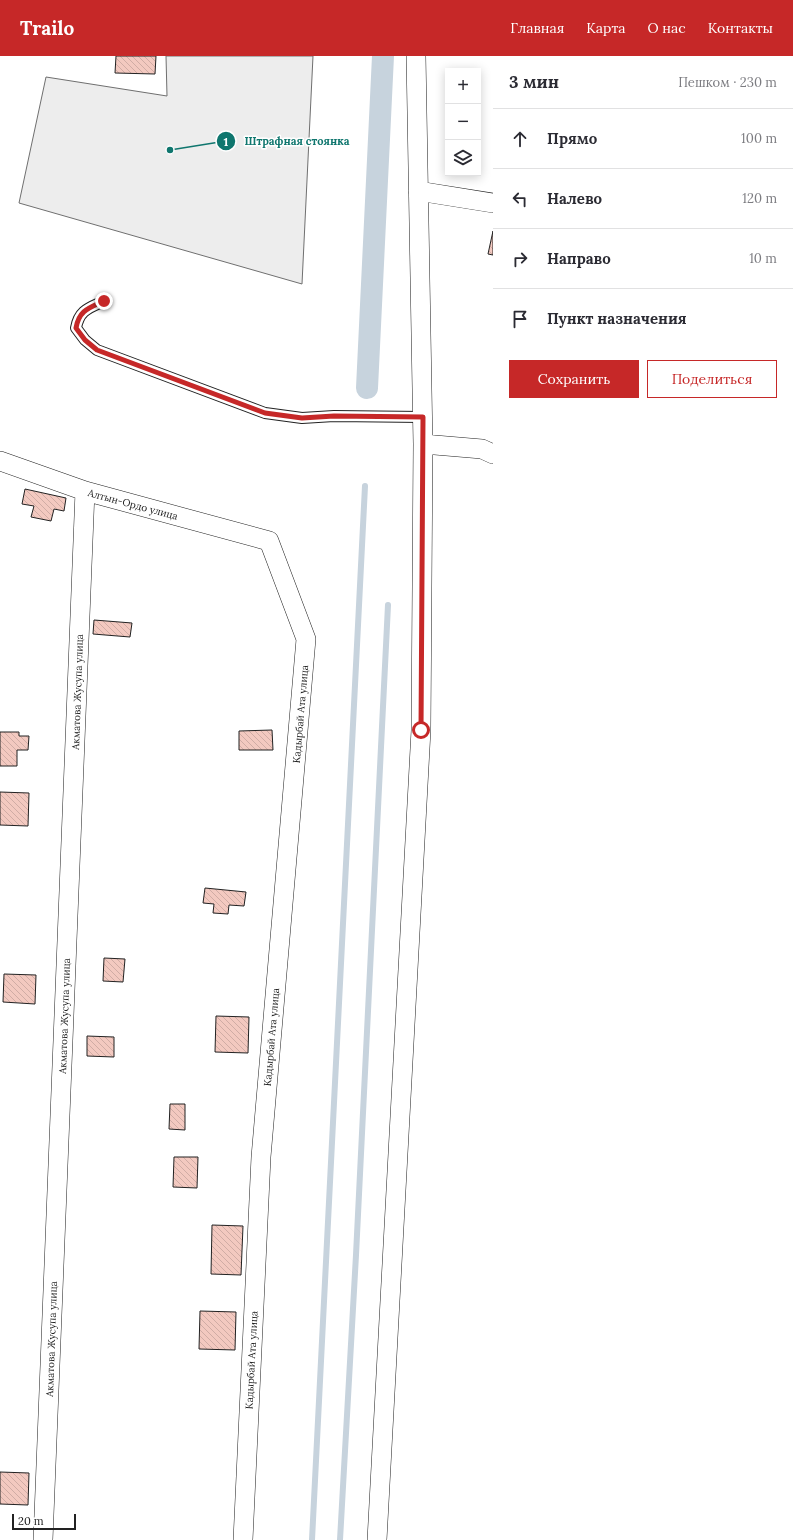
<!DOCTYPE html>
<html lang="ru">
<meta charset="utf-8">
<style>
body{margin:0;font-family:Lora,serif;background:#f7f7f7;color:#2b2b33}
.controls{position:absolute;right:12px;top:12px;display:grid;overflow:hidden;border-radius:0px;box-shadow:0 2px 10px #0003}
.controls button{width:36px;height:36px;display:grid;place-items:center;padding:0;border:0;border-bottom:1px solid #e1e1e2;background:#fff;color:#2b2b33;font:20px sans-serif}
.scale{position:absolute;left:12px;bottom:10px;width:64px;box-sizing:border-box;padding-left:4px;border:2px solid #222;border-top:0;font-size:11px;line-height:14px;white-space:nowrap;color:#222;-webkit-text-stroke:3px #fff;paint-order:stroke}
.stop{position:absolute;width:12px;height:12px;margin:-9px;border:3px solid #c62828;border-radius:50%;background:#fff}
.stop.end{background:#c62828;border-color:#fff;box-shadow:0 1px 4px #0008}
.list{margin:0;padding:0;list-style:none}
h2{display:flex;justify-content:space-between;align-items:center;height:52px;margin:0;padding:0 16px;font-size:17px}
h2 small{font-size:13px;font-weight:400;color:#7c7c81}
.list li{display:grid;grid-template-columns:26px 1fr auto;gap:12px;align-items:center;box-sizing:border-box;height:60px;padding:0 16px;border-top:1px solid #e1e1e2}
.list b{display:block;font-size:15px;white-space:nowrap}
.list em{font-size:13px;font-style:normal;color:#7c7c81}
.actions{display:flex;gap:8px;padding:12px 16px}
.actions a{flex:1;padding:9px 0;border:1px solid #c62828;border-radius:0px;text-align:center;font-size:14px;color:#c62828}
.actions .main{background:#c62828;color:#fff}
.icon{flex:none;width:22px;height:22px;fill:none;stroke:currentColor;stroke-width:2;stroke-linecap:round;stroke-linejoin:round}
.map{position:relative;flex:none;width:493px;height:1484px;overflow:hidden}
header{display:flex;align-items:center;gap:24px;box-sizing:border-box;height:56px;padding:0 20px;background:#c62828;color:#fff}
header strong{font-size:19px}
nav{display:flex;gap:22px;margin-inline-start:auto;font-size:14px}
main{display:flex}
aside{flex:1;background:#fff}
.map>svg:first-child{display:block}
.parking{fill:#ededed;stroke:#6f6f6f}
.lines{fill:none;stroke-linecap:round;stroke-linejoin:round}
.stream{stroke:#c7d3dd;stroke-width:6}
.canal{stroke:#c7d3dd;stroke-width:22}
.building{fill:url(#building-back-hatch);stroke:#222}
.service-casing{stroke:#222;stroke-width:12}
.minor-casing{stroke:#222;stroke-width:20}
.service{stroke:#fff;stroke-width:10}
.minor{stroke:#fff;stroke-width:19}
.route{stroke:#c62828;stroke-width:5}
.labels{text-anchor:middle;stroke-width:3;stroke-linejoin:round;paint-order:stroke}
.street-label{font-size:10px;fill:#222;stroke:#fff}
.leader{fill:none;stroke:#0f766e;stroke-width:1.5}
.callout-dot{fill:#0f766e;stroke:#fff;stroke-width:1.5}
.mark-label{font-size:12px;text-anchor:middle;font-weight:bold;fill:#fff}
.callout-label{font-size:11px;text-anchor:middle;font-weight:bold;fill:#0f766e;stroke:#fff;stroke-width:3;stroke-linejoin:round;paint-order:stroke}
</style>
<header>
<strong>Trailo</strong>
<nav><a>Главная</a><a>Карта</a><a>О нас</a><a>Контакты</a></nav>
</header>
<main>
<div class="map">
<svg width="493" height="1484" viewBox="0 0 493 1484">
<defs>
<pattern id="building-back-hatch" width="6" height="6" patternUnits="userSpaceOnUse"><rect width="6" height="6" fill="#f3c9c0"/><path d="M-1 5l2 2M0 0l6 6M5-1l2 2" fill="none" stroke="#d0aca5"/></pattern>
</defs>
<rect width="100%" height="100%" fill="#fff"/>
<path class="parking" d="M166,0H313L302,228L19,147L46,21L167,40Z"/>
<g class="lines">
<path class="stream" d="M312,1484L365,430
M340,1484L356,1199L388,549"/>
<path class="canal" d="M367,332L383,0"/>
</g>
<path class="building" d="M116,0H156L155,18L115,17Z
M493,175V199L488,198Z
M25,433L66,442L64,455L54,453L51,465L31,461L34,450L22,448Z
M94,564L132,567L130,581L93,578Z
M272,674L273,694H239V675Z
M0,676H19V680H29L28,694H17V710H0Z
M0,736L29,737L28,770L0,769Z
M205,832L246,836L244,850L229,849L228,858L213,857L214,848L203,847Z
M104,902L125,903L123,926L103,925Z
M4,918L36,919L35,948L3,946Z
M216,960L249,961L248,997L215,996Z
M87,980L114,981V1001L87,1000Z
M170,1048H185V1074L169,1073Z
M174,1101H198L197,1132L173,1131Z
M212,1169L243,1170L241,1219L211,1218Z
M200,1255L236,1256L235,1294L199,1293Z
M0,1416L29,1417L28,1449L0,1448Z"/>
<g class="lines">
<defs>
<path id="service" d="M104,245C89,252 79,254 76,272L85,284L97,294L265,357L302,362L334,360L423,361"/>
<path id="minor" d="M418,135L493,147
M423,388L482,393L493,398
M0,405L85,435L269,485L306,583L261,1101L243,1484
M43,1484L85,435
M377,1484L421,674L423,388L416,0"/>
</defs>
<use href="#service" class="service-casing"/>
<use href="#minor" class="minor-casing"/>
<use href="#service" class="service"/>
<use href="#minor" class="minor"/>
</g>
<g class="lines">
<path class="route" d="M104,245C89,252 79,254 76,272L85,284L97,294L265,357L302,362L334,360L423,361L421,674"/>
</g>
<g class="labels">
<g class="street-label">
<text transform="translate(133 448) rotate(15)" y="4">Алтын-Ордо улица</text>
<text transform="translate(77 636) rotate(-88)" y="4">Акматова Жусупа улица</text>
<text transform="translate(300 658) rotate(-85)" y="4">Кадырбай Ата улица</text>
<text transform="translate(64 960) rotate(-88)" y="4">Акматова Жусупа улица</text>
<text transform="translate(271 981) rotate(-85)" y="4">Кадырбай Ата улица</text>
<text transform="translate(51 1283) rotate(-88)" y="4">Акматова Жусупа улица</text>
<text transform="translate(251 1304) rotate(-87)" y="4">Кадырбай Ата улица</text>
</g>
</g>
<path class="leader" d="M170 94L226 85"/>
<g class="callout-dot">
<circle cx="170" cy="94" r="4"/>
<circle cx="226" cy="85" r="10"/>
</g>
<g class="mark-label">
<text x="226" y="90">1</text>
</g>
<g class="callout-label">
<text x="297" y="89">Штрафная стоянка</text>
</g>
</svg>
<div class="controls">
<button>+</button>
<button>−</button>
<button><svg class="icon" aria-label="layers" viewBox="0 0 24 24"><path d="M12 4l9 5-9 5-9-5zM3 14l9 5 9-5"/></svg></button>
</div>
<div class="scale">20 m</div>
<div class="stop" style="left:421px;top:674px"></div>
<div class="stop end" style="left:104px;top:245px"></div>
</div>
<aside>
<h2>3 мин<small>Пешком · 230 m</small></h2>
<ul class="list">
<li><svg class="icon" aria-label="ahead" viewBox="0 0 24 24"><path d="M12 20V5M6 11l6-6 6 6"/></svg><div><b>Прямо</b></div><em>100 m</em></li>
<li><svg class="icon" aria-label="left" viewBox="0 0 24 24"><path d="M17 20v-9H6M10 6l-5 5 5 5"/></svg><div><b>Налево</b></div><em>120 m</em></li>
<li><svg class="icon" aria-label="right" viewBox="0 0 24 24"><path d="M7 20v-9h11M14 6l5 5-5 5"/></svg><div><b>Направо</b></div><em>10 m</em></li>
<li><svg class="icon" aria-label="arrive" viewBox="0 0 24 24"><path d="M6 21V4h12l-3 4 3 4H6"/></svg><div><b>Пункт назначения</b></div></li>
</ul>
<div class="actions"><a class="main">Сохранить</a><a>Поделиться</a></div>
</aside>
</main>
